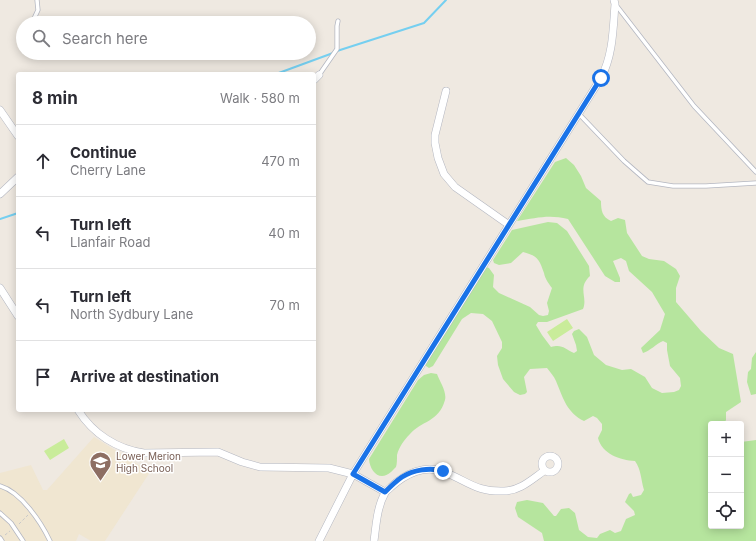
<!DOCTYPE html>
<meta charset="utf-8">
<style>
body{margin:0;font-family:Inter,sans-serif;background:#f2f2f3;color:#2b2b33}
.controls{position:absolute;right:12px;bottom:12px;display:grid;overflow:hidden;border-radius:4px;box-shadow:0 2px 10px #0003}
.controls button{width:36px;height:36px;display:grid;place-items:center;padding:0;border:0;border-bottom:1px solid #e1e1e2;background:#fff;color:#2b2b33;font:20px sans-serif}
.stop{position:absolute;width:12px;height:12px;margin:-9px;border:3px solid #1a73e8;border-radius:50%;background:#fff}
.stop.end{background:#1a73e8;border-color:#fff;box-shadow:0 1px 4px #0008}
.list{margin:0;padding:0;list-style:none}
h2{display:flex;justify-content:space-between;align-items:center;height:52px;margin:0;padding:0 16px;font-size:17px}
h2 small{font-size:13px;font-weight:400;color:#7c7c81}
.list li{display:grid;grid-template-columns:26px 1fr auto;gap:12px;align-items:center;box-sizing:border-box;height:72px;padding:0 16px;border-top:1px solid #e1e1e2}
.list b{display:block;font-size:15px;white-space:nowrap}
.list p{margin:0;font-size:13px;white-space:nowrap;color:#7c7c81}
.list em{font-size:13px;font-style:normal;color:#7c7c81}
.icon{flex:none;width:22px;height:22px;fill:none;stroke:currentColor;stroke-width:2;stroke-linecap:round;stroke-linejoin:round}
.map{position:relative;flex:none;width:756px;height:541px;overflow:hidden}
.search{position:absolute;background:#fff;box-shadow:0 2px 10px #0003;left:16px;top:16px;width:300px;height:44px;display:flex;align-items:center;gap:10px;box-sizing:border-box;padding:0 14px;border-radius:22px;color:#7c7c81;font-size:15px}
.panel{position:absolute;background:#fff;box-shadow:0 2px 10px #0003;left:16px;top:72px;width:300px;height:340px;border-radius:4px}
.map>svg:first-child{display:block}
.education{fill:#f0e6d1}
.green{fill:#b6e59e}
.pitch{fill:#c9ec9a}
.lines{fill:none;stroke-linecap:round;stroke-linejoin:round}
.stream{stroke:#75cff0;stroke-width:2}
.service-casing{stroke:#b4b7c1;stroke-width:5}
.minor-casing{stroke:#b4b7c1;stroke-width:8}
.path{stroke:#c9c9c9;stroke-width:1;stroke-dasharray:3 2;stroke-linecap:butt}
.service{stroke:#fff;stroke-width:3.5}
.minor{stroke:#fff;stroke-width:7}
.route{stroke:#1a73e8;stroke-width:5}
.labels{text-anchor:middle;stroke-width:3;stroke-linejoin:round;paint-order:stroke}
.education-label{font-size:10px;fill:#785e54;stroke:#fff;text-anchor:start}
</style>
<div class="map">
<svg width="756" height="541" viewBox="0 0 756 541">
<rect width="100%" height="100%" fill="#efe9e1"/>
<path class="education" d="M94,437L150,472L105,541H91L79,534L76,541H0V473L31,465L43,490H47Z"/>
<path class="green" d="M566,158L574,165L581,176L586,188L601,201C601,210 602,217 611,221L618,218L625,220L627,233L642,256L649,259L664,261L676,269L680,276L676,288V302L701,331L719,348L733,354L741,402L726,412V420L724,424H711V526H741V442L756,440V541H544L542,533L518,517L515,508L517,502L527,500L543,503L554,516H556L561,509L569,508L575,513L579,530L588,537L597,538L600,534L610,530L615,533L621,531L626,519L635,515L634,511L625,502L629,494L631,493L633,497L641,495L644,490C641,480 641,469 635,461C620,460 602,454 598,438L602,430V424L597,418L593,416L584,421C567,413 563,398 556,381C554,376 550,372 547,368L530,369L524,377L527,392L525,394L520,395L514,392L503,379L498,365L497,356L502,348V342L492,321L483,314L471,313L462,319L433,366L429,368L426,366L425,364L486,267L489,268L494,275L493,287L499,293L530,307L539,315L543,316L548,315L549,311L547,303L552,288C549,284 545,279 544,273C539,259 538,256 523,252L511,263L499,265L494,263L493,260L512,230L548,222L557,223L567,231L589,266L590,276C577,288 588,297 583,309L547,322H538L536,325L542,335L551,347C563,344 564,349 574,353L577,351L576,345L572,334L574,331L579,329L587,337L594,355L606,365L622,370L631,369L645,377L652,388L662,393L674,392L679,390L681,386L680,378L670,366L667,350V343L663,341C656,344 650,351 643,353L641,348L660,330L665,314L652,292L629,271L626,261L621,258L613,261L620,278V282H615L605,276L568,219C549,214 536,218 517,221L555,162Z
M756,352V394L751,395L747,382L748,372L751,369L752,358Z
M431,373L437,374C440,382 447,392 445,400C439,422 421,421 410,434C404,440 399,447 397,455C397,459 397,464 396,467C395,468 392,471 391,472C380,482 370,472 369,459L418,380L424,375Z"/>
<path class="pitch" d="M567,319L573,328L553,341L547,332Z
M64,439L69,448L50,460L44,451Z"/>
<g class="lines">
<path class="stream" d="M337,51L424,23L446,0
M276,74L333,53
M0,219L18,213"/>
<defs>
<path id="service" d="M616,5L694,106L756,172
M32,23L38,10L37,0
M319,75L337,49V26L338,21
M579,114L624,161L648,182L673,186H706L756,183
M0,486C21,492 41,522 50,541
M0,513L11,523L23,541
M0,538L2,541"/>
<path id="minor" d="M314,80L319,75
M446,91L435,135V143L438,158L444,174L455,187L509,225
M0,110L18,136
M0,194L18,177
M0,288L18,316
M78,410C93,434 117,449 144,453L218,452L242,462L260,467L329,468L353,474L385,492
M542 464a8 8 0 1 1 16 0a8 8 0 1 1-16 0Z
M319,541L353,474L601,78C613,55 613,30 615,4L614,0
M374,541C376,526 377,507 385,493C386,491 389,489 391,487C405,474 425,464 444,472C468,481 475,492 504,491C520,491 532,479 544,471"/>
</defs>
<use href="#service" class="service-casing"/>
<use href="#minor" class="minor-casing"/>
<path class="path" d="M19,524L28,515
M5,535L10,531"/>
<use href="#service" class="service"/>
<use href="#minor" class="minor"/>
</g>
<g class="lines">
<path class="route" d="M443,471C430,467 413,470 402,477C396,481 390,487 385,492L353,474L601,78"/>
</g>
<defs>
<symbol id="school-pin" viewBox="-11 -11 22 30"><path d="M0 17L-7.5 6A9.5 9.5 0 1 1 7.5 6Z" fill="#8d6e63" stroke="#fff"/><path d="M0-5L7-2L0 1L-7-2ZM-4 1L0 2.5L4 1V4Q0 6-4 4Z" fill="#fff"/></symbol>
</defs>
<g fill-rule="evenodd">
<use href="#school-pin" x="88" y="450" width="25" height="34"/>
</g>
<g class="labels">
<g class="education-label">
<text x="116" y="460">Lower Merion<tspan x="116" dy="12">High School</tspan></text>
</g>
</g>
</svg>
<div class="controls">
<button>+</button>
<button>−</button>
<button><svg class="icon" aria-label="locate" viewBox="0 0 24 24"><circle cx="12" cy="12" r="6"/><path d="M12 2v4M12 18v4M2 12h4M18 12h4"/></svg></button>
</div>
<div class="stop" style="left:601px;top:78px"></div>
<div class="stop end" style="left:443px;top:471px"></div>
<div class="search"><svg class="icon" aria-label="search" viewBox="0 0 24 24"><circle cx="10" cy="10" r="6"/><path d="M15 15l6 6"/></svg>Search here</div>
<section class="panel">
<h2>8 min<small>Walk · 580 m</small></h2>
<ul class="list">
<li><svg class="icon" aria-label="ahead" viewBox="0 0 24 24"><path d="M12 20V5M6 11l6-6 6 6"/></svg><div><b>Continue</b><p>Cherry Lane</p></div><em>470 m</em></li>
<li><svg class="icon" aria-label="left" viewBox="0 0 24 24"><path d="M17 20v-9H6M10 6l-5 5 5 5"/></svg><div><b>Turn left</b><p>Llanfair Road</p></div><em>40 m</em></li>
<li><svg class="icon" aria-label="left" viewBox="0 0 24 24"><path d="M17 20v-9H6M10 6l-5 5 5 5"/></svg><div><b>Turn left</b><p>North Sydbury Lane</p></div><em>70 m</em></li>
<li><svg class="icon" aria-label="arrive" viewBox="0 0 24 24"><path d="M6 21V4h12l-3 4 3 4H6"/></svg><div><b>Arrive at destination</b></div></li>
</ul>
</section>
</div>
